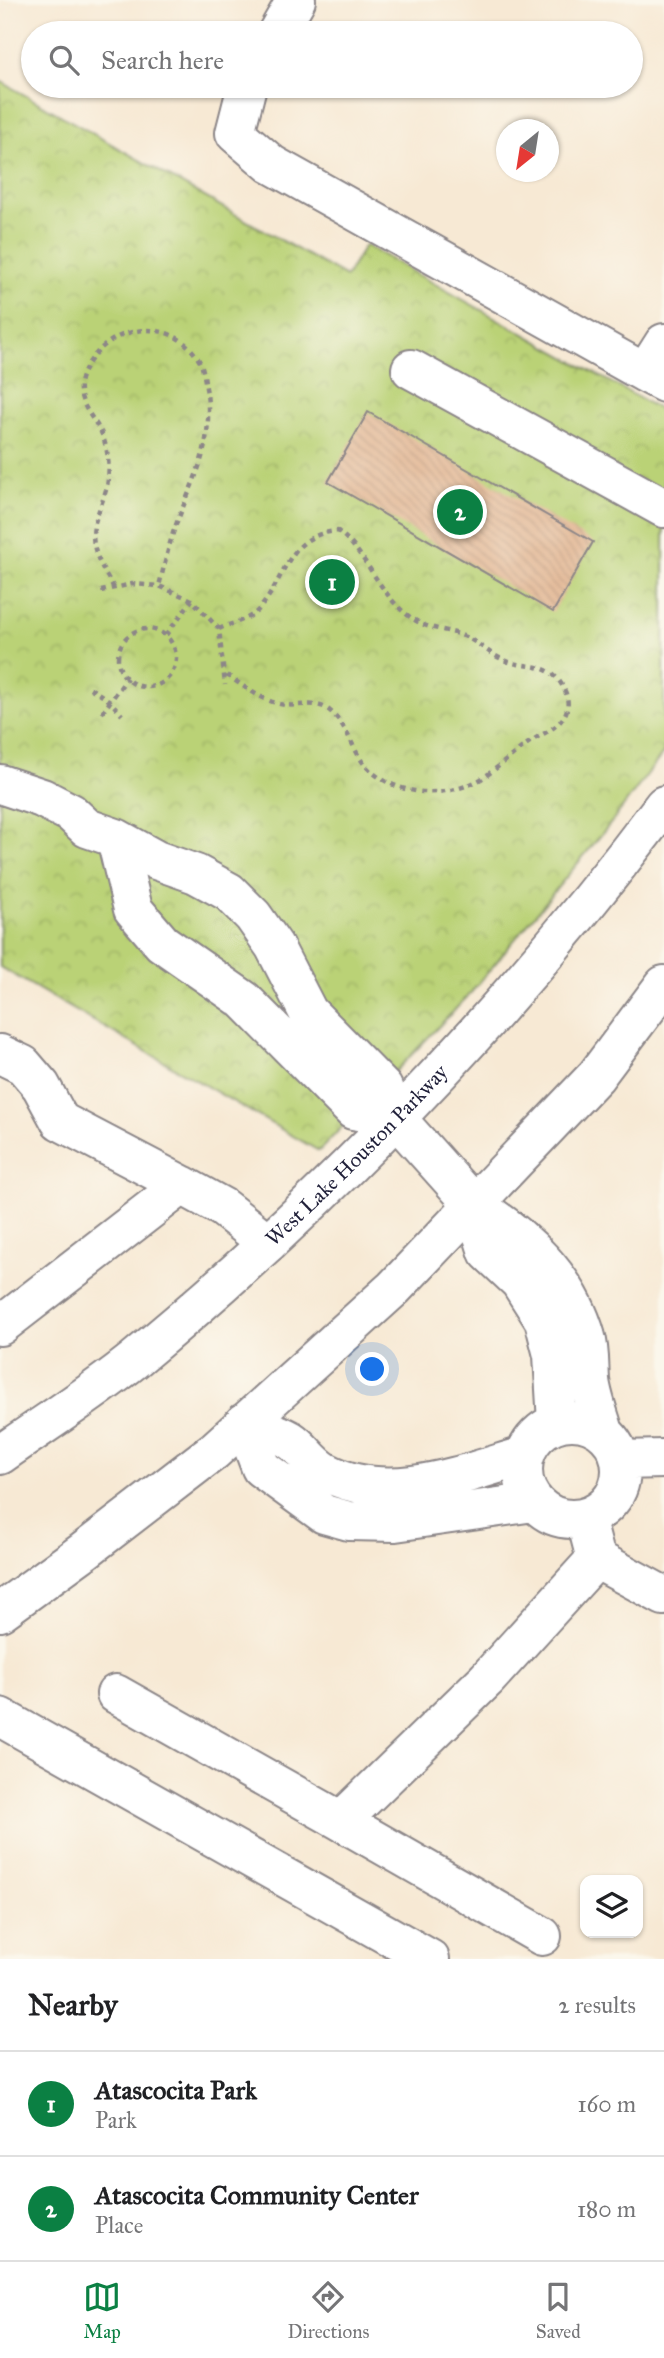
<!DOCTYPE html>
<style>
body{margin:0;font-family:"IM FELL Great Primer",serif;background:#f6f6f6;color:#202124}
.controls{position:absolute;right:21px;bottom:21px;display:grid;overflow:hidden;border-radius:14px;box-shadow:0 2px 5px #0004}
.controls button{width:63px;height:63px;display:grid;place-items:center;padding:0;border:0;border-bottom:2px solid #e0e0e0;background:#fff;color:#202124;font:35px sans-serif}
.compass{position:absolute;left:496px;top:119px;width:63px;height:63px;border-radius:50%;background:#fff;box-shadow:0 2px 5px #0004;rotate:210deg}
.you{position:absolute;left:373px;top:1370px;width:24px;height:24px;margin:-18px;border:5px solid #fff;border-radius:50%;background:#1a73e8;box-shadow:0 0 0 10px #1a73e833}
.badge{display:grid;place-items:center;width:46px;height:46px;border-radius:50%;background:#0b8043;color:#fff;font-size:23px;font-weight:700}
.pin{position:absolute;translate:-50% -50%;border:4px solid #fff;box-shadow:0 2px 7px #0006}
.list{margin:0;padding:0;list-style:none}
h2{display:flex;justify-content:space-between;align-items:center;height:91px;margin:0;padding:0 28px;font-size:30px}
h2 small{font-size:23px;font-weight:400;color:#757577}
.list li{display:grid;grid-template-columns:46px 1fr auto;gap:21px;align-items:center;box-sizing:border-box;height:105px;padding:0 28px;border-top:2px solid #e0e0e0}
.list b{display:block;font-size:26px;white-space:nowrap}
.list p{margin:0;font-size:23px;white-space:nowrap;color:#757577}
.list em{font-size:23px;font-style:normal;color:#757577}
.icon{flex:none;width:38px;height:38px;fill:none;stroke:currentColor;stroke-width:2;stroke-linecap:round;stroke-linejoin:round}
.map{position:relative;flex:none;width:664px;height:1959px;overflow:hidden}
.search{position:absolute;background:#fff;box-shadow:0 2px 5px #0004;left:21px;right:21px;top:21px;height:77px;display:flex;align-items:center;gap:18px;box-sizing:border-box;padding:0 24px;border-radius:38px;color:#757577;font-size:26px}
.sheet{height:301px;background:#fff}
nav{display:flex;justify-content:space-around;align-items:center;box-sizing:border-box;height:98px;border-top:2px solid #e0e0e0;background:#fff;font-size:19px;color:#757577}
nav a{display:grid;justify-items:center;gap:4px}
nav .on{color:#0b8043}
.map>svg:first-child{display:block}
.park{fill:url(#park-crowns);stroke:#6e7a58;stroke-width:2}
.building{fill:url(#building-back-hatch)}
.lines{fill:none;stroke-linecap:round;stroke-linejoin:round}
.minor-casing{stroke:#8c8688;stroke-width:42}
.major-casing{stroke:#8c8688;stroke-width:42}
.path{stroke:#8c8688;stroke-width:4.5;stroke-dasharray:5 5;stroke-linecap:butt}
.minor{stroke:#fff;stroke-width:38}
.major{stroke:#fff;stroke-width:38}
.labels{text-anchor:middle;stroke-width:7;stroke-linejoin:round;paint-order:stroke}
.street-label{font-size:21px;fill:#22223b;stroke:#fbf7ec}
</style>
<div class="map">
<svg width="664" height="1959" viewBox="0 0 664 1959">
<defs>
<pattern id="park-crowns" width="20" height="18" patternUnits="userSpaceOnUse" patternTransform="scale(1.75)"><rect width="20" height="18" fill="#bad276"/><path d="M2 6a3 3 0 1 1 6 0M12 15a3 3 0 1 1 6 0" fill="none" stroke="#a0b467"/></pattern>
<pattern id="building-back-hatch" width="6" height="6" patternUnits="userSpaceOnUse" patternTransform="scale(1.75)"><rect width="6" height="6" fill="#e2b693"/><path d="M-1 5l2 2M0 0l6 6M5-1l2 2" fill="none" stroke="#c29c80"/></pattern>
</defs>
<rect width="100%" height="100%" fill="#fbf7ec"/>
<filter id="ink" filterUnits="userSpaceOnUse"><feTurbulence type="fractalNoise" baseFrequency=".0143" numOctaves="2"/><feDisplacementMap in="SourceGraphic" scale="14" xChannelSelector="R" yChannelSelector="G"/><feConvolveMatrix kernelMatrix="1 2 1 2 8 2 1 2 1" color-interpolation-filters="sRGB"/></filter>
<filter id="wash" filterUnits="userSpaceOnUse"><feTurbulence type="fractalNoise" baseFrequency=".00686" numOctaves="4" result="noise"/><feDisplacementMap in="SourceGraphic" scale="28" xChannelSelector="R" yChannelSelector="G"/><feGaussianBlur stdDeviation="1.57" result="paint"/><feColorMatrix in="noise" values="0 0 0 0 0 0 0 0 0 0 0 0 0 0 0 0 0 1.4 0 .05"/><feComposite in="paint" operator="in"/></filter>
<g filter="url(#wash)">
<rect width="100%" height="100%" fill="#f7e9d4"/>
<path class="park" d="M0,81L346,277L365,245L664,412V752L611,823L469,995L319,1151L0,967Z"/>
<g id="blocks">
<path class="building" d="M368,412L593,542L553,612L328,482Z"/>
</g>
</g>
<g filter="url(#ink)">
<use href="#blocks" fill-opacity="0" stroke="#8c8688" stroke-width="2"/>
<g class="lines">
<defs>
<path id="minor" d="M277,33L296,0
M247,86L235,133L271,164L645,373
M664,343L645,373L664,383
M411,369L664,508
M0,784L42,798L71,813L87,828L116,838L156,860L196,874L229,892L253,916L274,946L308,1012L383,1088L395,1117
M116,838L133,909L162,943L244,1000L353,1110L395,1117
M0,1054L23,1065L41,1086L60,1121L182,1185
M473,1204C524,1236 569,1277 586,1337C590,1350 589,1366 590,1380C592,1397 599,1415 604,1432
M473,1204L488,1252L520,1282L544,1320L553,1355L557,1423
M0,1326L182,1185L222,1207L268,1243
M523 1470a49 49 0 1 1 98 0a49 49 0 1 1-98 0Z
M244,1423L261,1468L324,1514L349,1521L395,1522L534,1502
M244,1423C259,1428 277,1432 290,1440C303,1448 311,1464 326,1472C388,1505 462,1474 524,1456
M621,1460L664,1459
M590,1536L596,1559L664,1596
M116,1694L341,1821L487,1679L596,1559
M0,1717L430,1959
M341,1821L542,1936"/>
<g id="major">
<path d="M395,1117L473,1204"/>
<path id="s1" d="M0,1455C44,1424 92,1394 134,1360C332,1196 510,1010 664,805"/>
<path d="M0,1612L84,1551L214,1451L394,1288L596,1076L664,985"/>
</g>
</defs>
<use href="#minor" class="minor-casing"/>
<use href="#major" class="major-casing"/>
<path class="path" d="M114,588C101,566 87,545 96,519C100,506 107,492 108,479C110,463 107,446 101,432C93,417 78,403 80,384C81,375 88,363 94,356C121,322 177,319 200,362C204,370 205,384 207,393C213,452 193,478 174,530C168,548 164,567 159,586
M101,591L132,584L159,586L192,600L219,629L225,685
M118 658a29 29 0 1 1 58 0a29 29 0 1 1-58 0Z
M219,629C231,623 250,620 259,609C287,578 286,534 338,531C371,557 382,605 422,624C435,630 450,630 463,636C477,641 489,654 504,660C524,669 545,661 560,682C575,704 567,721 545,733C521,745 503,765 481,779C447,798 402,797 372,772C353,757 350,727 330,711C317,700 301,707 285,705C263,702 242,685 224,673
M166,635L192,600
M90,688L110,701L122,715
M102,713L127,678"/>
<use href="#minor" class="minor"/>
<use href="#major" class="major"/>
</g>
</g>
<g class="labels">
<g class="street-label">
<text dy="7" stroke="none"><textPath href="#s1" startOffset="467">West Lake Houston Parkway</textPath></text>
</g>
</g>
</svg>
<div class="controls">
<button><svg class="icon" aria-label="layers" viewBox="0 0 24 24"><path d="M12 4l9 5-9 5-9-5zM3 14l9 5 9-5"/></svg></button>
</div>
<svg class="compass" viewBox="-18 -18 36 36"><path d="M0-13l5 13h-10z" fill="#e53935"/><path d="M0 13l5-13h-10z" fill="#757577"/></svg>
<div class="you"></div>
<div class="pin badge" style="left:332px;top:582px">1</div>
<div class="pin badge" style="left:460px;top:512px">2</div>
<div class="search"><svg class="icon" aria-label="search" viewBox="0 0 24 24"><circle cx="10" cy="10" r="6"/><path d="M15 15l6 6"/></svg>Search here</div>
</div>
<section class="sheet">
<h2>Nearby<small>2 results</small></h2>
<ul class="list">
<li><span class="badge">1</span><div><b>Atascocita Park</b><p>Park</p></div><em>160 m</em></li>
<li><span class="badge">2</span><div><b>Atascocita Community Center</b><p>Place</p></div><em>180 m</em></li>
</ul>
</section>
<nav>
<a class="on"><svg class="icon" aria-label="map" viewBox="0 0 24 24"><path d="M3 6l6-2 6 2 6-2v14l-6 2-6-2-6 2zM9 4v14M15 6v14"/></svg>Map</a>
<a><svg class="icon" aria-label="directions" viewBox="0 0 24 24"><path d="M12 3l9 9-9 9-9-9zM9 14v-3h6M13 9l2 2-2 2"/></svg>Directions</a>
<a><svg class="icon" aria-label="saved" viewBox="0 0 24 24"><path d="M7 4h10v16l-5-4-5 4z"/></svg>Saved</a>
</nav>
